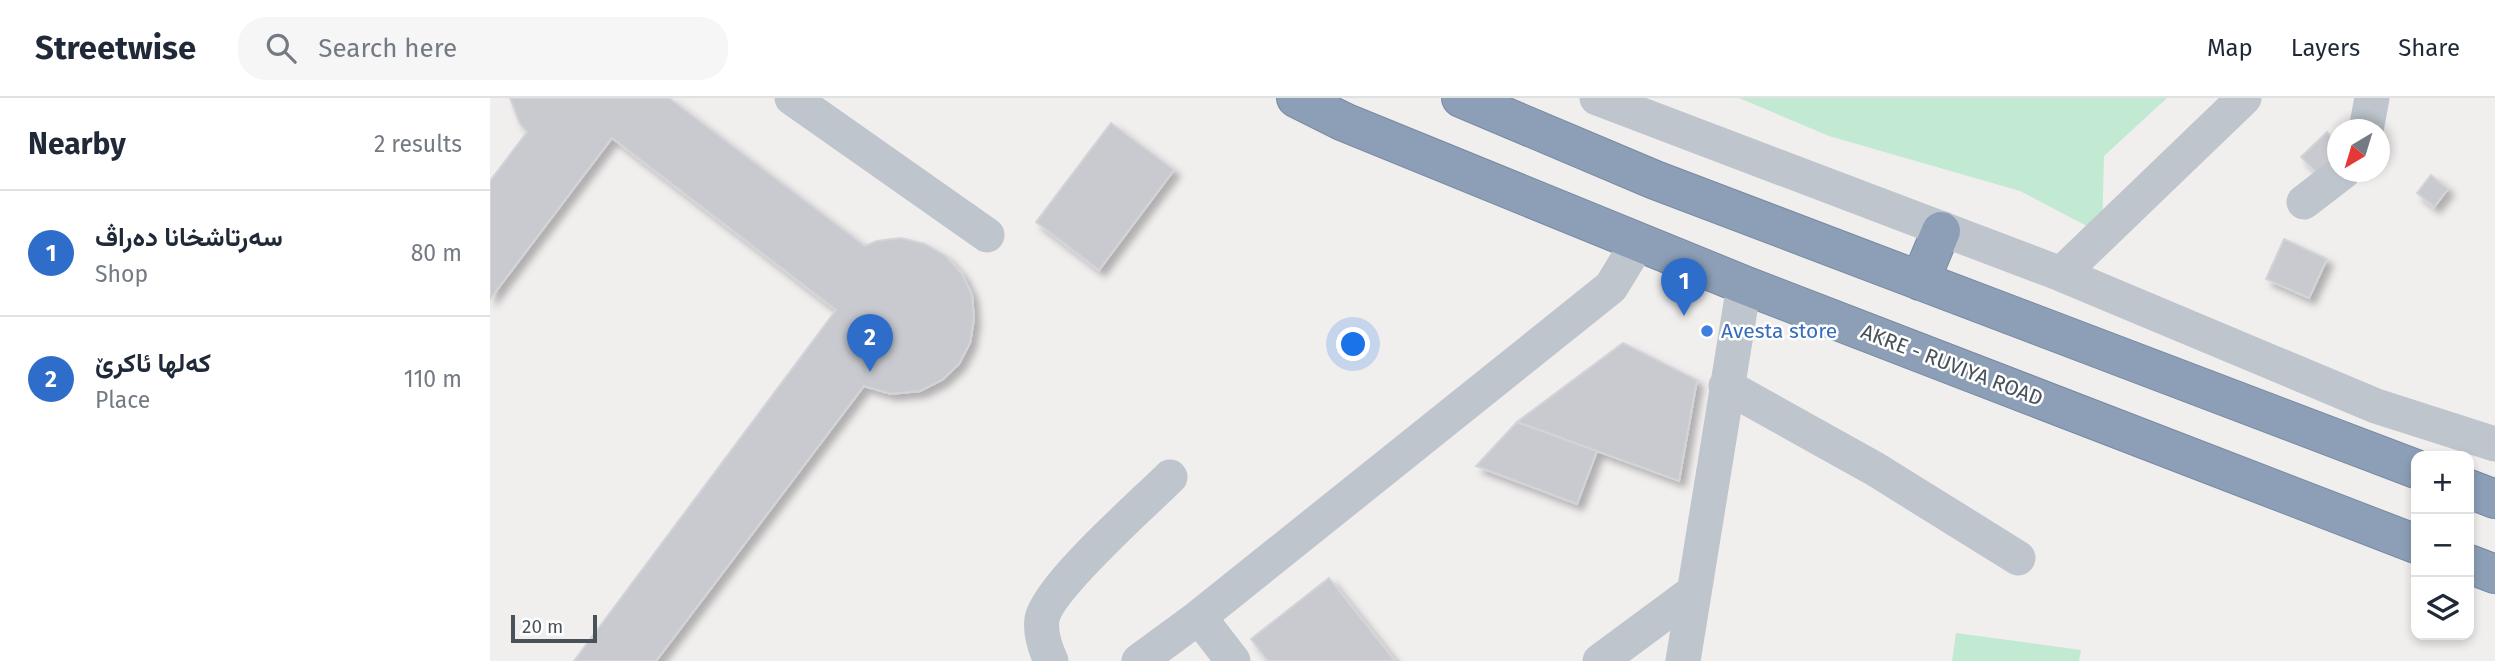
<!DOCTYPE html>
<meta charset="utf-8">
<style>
body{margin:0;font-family:"Fira Sans",Vazirmatn,sans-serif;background:#f6f6f7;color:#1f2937}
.controls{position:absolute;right:21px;bottom:21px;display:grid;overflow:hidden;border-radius:14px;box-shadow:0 4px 10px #0003}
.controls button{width:63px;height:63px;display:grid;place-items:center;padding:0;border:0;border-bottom:2px solid #e0e1e3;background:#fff;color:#1f2937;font:35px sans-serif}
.compass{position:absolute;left:1837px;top:21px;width:63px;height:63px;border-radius:50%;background:#fff;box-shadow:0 4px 10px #0003;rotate:218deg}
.scale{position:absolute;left:21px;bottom:18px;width:86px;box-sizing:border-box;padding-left:7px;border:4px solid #495159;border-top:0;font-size:19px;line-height:24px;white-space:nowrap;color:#495159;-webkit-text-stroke:5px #fff;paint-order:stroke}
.you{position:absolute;left:864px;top:247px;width:24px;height:24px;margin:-18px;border:5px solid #fff;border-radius:50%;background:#1a73e8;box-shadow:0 0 0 10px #1a73e833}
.badge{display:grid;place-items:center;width:46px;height:46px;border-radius:50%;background:#2f6dca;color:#fff;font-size:23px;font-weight:700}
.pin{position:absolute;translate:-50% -58px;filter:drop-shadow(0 2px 4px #0008)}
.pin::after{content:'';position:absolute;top:37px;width:24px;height:21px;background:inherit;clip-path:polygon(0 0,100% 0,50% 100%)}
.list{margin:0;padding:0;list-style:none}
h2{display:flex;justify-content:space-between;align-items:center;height:91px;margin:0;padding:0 28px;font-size:30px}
h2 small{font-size:23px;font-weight:400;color:#747a83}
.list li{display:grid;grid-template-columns:46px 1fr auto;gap:21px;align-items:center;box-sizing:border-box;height:126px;padding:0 28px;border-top:2px solid #e0e1e3}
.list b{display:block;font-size:26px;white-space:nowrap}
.list p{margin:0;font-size:23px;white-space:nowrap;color:#747a83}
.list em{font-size:23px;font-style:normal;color:#747a83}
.icon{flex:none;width:38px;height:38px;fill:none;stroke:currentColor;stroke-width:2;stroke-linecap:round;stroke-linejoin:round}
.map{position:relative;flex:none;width:2005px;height:563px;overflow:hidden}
header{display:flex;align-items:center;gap:42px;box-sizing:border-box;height:98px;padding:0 35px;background:#fff;border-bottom:2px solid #e0e1e3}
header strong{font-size:33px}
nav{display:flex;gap:38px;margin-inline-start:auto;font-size:24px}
.search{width:490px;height:63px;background:#f6f6f7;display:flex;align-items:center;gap:18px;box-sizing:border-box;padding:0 24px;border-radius:28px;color:#747a83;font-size:26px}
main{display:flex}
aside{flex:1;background:#fff}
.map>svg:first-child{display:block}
.green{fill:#c2e9d2}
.building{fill:#c9cad0;stroke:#d3d4d9;stroke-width:2;filter:url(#shadow)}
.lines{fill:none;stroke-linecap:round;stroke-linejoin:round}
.highway-casing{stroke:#778aa3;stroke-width:40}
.minor{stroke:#bec5cc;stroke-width:35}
.highway{stroke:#8c9fb7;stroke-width:38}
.shop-dot{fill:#3f7fe0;stroke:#fff;stroke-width:2.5}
.labels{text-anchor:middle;stroke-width:5;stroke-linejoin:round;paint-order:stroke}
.shop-label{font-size:21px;fill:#366cbe;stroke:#fff;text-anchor:start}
.street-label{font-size:21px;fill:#495159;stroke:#fff}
</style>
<header>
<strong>Streetwise</strong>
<div class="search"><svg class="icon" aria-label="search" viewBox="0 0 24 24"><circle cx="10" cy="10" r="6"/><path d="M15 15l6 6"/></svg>Search here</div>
<nav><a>Map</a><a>Layers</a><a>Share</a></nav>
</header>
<main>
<aside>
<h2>Nearby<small>2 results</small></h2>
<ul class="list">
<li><span class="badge">1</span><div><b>سەرتاشخانا دەراڤ</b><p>Shop</p></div><em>80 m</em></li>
<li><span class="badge">2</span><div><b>کەلها ئاکرێ</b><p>Place</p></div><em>110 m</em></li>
</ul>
</aside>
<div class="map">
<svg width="2005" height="563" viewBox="0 0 2005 563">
<defs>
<filter id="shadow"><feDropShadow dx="6" dy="6" stdDeviation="3.5" flood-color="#0004"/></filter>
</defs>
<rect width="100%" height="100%" fill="#f1eeee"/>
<path class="green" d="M1249,0H1677L1614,58L1612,136L1530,93L1339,38Z
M1466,535L1591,552L1589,563H1462Z"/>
<path class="building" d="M20,0H179L375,148L387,143L411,140L435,146L456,158L472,176L482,197L484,221L480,245L469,266L452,282L430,293L401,296L374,288L166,563H84L346,212L122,40L0,201V83L37,34L30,26Z
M621,25L684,72L609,172L546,124Z
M1837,34L1848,46V55L1827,75L1811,59Z
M1941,77L1958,91L1944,109L1927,95Z
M1794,141L1837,161L1819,200L1776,181Z
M1133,245L1207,282L1189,383L1027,324Z
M1027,324L1107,353L1087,406L986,368Z
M839,480L905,563H778L761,541Z"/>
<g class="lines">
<defs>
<path id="highway" d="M806,0L854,24L1254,187L1926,446
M971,0L1165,82L1926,371
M1430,183L1451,133
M1979,391L2005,401
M1979,466L2005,476"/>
</defs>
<use href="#highway" class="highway-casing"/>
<path class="minor" d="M302,0L497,137
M1107,0L1571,176L1886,308L2005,346
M1876,32L1882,0
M1814,104L1853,74
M1571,176L1754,0
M1236,288L1385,371L1528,460
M709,519L743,563
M561,563C555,550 550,535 552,521C558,489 653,406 680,379
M649,563L709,519L1121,189L1149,143
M1110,563L1202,495
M1193,563L1254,187"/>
<use href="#highway" class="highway"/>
</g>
<circle class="shop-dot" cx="1217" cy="233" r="7"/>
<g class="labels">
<g class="shop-label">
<text x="1231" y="240">Avesta store</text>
</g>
<g class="street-label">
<text transform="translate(1462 267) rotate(21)" y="7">AKRE - RUVIYA ROAD</text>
</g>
</g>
</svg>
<div class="controls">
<button>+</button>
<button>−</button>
<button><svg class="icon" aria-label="layers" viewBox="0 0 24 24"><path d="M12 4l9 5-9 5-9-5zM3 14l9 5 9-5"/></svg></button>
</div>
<svg class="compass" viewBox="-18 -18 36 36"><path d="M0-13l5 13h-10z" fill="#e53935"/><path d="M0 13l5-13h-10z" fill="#747a83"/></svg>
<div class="scale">20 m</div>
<div class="you"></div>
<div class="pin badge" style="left:1194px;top:218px">1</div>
<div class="pin badge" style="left:380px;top:274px">2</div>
</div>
</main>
